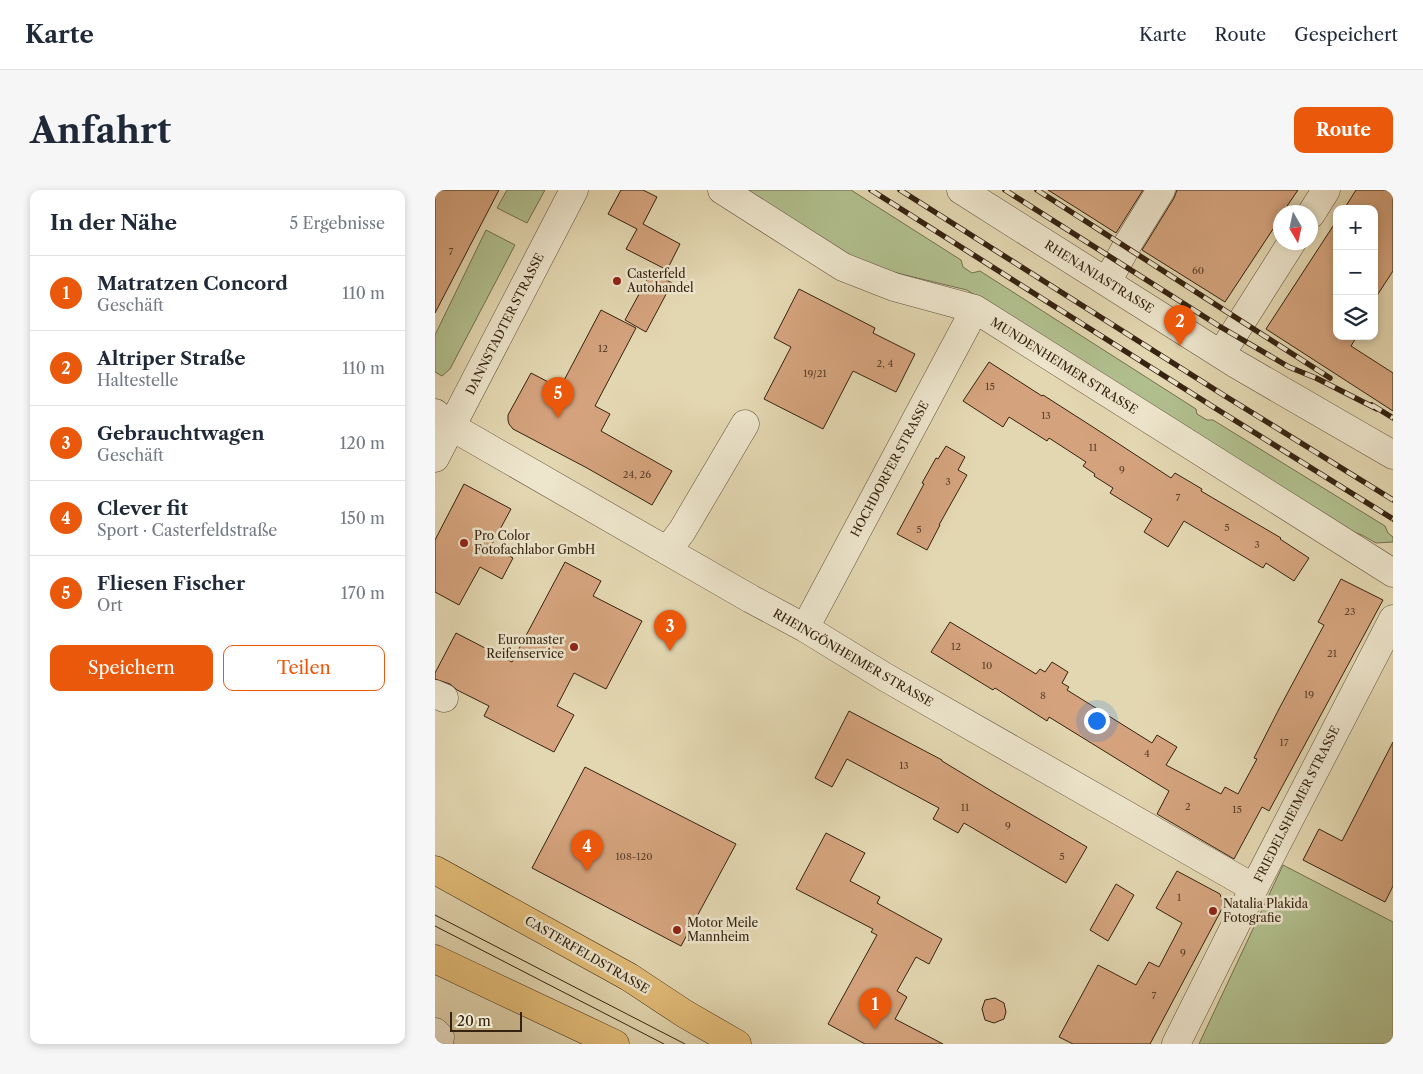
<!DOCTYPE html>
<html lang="de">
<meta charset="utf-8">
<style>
body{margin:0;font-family:"Libre Caslon Text",serif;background:#f6f6f7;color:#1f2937}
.controls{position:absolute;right:15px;top:15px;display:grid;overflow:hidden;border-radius:10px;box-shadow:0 2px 8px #0003}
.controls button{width:45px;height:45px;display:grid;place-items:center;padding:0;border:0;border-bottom:1px solid #e0e1e3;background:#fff;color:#1f2937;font:25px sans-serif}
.compass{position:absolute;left:838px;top:15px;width:45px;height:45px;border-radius:50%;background:#fff;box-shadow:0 2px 8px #0003;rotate:171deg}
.scale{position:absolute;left:15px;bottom:12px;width:72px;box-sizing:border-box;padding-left:5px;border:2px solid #352210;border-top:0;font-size:14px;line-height:18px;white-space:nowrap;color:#352210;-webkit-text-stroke:4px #ede5cc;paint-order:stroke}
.you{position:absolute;left:661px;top:530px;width:18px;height:18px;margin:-12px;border:4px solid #fff;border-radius:50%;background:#1a73e8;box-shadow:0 0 0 8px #1a73e833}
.badge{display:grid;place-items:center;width:32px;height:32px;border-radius:50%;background:#ea580c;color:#fff;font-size:16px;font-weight:700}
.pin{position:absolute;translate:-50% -41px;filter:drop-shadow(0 1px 2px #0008)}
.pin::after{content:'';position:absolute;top:26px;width:18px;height:15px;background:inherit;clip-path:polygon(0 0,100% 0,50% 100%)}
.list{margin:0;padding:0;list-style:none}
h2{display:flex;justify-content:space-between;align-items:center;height:65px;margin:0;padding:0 20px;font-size:21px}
h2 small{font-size:16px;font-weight:400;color:#747a83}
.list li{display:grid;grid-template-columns:32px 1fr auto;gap:15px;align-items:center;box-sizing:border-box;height:75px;padding:0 20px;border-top:1px solid #e0e1e3}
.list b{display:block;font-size:19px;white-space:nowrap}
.list p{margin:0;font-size:16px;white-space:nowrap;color:#747a83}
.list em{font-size:16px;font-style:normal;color:#747a83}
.actions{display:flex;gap:10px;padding:15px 20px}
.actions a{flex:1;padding:11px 0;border:1px solid #ea580c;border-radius:10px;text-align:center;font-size:18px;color:#ea580c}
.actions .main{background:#ea580c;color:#fff}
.icon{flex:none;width:28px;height:28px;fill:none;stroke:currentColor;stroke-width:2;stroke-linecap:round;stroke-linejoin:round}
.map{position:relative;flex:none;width:958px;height:854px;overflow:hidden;border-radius:10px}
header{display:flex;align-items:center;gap:30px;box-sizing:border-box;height:70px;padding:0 25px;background:#fff;border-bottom:1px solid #e0e1e3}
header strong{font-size:24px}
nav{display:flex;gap:28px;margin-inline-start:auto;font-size:18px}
.intro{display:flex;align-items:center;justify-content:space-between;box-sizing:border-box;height:120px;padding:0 30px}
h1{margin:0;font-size:35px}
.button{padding:12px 22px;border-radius:10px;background:#ea580c;color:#fff;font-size:18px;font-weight:700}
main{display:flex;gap:30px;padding:0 30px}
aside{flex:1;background:#fff;border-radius:10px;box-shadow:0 2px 8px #0003}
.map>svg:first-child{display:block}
.green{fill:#b1bf8e;stroke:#73704f}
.building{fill:#d4a37d;stroke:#352210}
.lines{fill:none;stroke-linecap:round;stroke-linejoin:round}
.minor-casing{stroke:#604f38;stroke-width:29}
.major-casing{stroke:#352210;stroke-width:29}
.minor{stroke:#ede5cc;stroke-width:28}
.major{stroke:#e2bc78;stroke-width:28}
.tram{stroke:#352210;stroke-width:1}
.rail-casing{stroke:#352210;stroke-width:5.5}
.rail{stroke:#ede5cc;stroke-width:4;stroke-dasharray:11;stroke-linecap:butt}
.poi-dot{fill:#8f2418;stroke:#ede5cc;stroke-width:2}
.labels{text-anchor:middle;stroke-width:5;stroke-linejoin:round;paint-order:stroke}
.number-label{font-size:10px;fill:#5d422b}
.poi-label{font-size:12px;fill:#352210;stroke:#ede5cc;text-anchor:start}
.street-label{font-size:12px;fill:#352210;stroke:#ede5cc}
</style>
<header>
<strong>Karte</strong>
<nav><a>Karte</a><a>Route</a><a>Gespeichert</a></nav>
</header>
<div class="intro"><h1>Anfahrt</h1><a class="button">Route</a></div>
<main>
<aside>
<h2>In der Nähe<small>5 Ergebnisse</small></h2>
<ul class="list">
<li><span class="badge">1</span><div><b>Matratzen Concord</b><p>Geschäft</p></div><em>110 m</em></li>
<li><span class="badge">2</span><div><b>Altriper Straße</b><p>Haltestelle</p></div><em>110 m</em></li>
<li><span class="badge">3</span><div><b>Gebrauchtwagen</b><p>Geschäft</p></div><em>120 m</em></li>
<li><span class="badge">4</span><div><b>Clever fit</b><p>Sport · Casterfeldstraße</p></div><em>150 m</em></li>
<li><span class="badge">5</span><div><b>Fliesen Fischer</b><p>Ort</p></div><em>170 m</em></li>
</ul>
<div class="actions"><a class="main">Speichern</a><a>Teilen</a></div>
</aside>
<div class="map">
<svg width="958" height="854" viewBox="0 0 958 854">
<rect width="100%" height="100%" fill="#e3d7b1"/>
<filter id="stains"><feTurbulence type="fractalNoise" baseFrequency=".004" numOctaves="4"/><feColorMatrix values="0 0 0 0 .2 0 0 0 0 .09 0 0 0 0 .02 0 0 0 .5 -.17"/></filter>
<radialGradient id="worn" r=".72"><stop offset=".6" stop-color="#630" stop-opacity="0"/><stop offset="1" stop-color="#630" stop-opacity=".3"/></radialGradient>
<path class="green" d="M72,0H110L92,33L62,18Z
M309,0H416L526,70L528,77L537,83L545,81L761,219L762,224L772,230H778L950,336L953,343L958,347V352L941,353L927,345L899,335L532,100L433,76Z
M51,40L80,55L15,179L7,186L0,182V145Z
M848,675L958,732V851L955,854H764Z"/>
<path class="building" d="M0,0H64L0,123Z
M186,0H208L222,7L208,34L245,54L232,80L191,59L202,39L173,24Z
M613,0H708L681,43Z
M742,0H863L848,22H846V27L790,112L707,60L739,8Z
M921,0H958V81L939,110V19H909Z
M902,30V146H922L916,156L958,183V221L831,139Z
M216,82L237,93L211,142L190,130Z
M364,99L440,138L438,143L480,164L461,202L418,181L388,239L329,209L356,157L339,148Z
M166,120L201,138L160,216L175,224L166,241L237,281L217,315L152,278L78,239L74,234L73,230V225L96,183L125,198Z
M554,172L607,206L608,205L658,237L736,288L740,283L767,299L766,301L846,348L845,349L874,368L859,391L831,373L828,378L749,331L733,357L709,342L717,329L675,303L678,298L659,286L660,284L648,276L651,272L614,248L612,251L574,227L568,237L528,211Z
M511,256L530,267L523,280L532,285L504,335H505L492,360L462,344L489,294L487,293L501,268L503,269Z
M29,294L76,319L56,356L78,368L67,389L45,377L24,415L0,402V350Z
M130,372L166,391L158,406L207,431L171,499L139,483L122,516L139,525L119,562L49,526L54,516L22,500L15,494L0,489V483L21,443L77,472Z
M906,389L948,410L834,621L827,617L799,669L722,624L734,601L614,527L612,531L560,498L558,500L496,462L515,432L601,484L605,479L610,482L617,472L633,482L627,493L634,497L632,500L717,553L722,545L742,557L731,575L786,604L790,597L803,604L822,569L819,568L845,517L889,435L883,432Z
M414,521L507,570V571L563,605L652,657L631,693L529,633L523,643L498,629L504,618L412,569L397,597L380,588Z
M958,552V696L950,712L868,670L884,639L907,651Z
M150,577L301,654L246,756L97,678Z
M391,643L430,663L415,691L445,707L442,713L507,749L494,774L481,767L462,801L472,807L460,829L508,854H430L393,834L442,745L436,742L438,739L361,699Z
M742,681L785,704L789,715L715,854H638L624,847L663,775L701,795L714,772L724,777L747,733L721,718Z
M681,694L699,705L673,751L655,740Z
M560,808L569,813L571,822L569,829L559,833L550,830L547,819L550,810Z"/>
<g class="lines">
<defs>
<path id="minor" d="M287,0L408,77L459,97L540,119L958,383
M526,0L801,174L958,265
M876,24L891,0
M672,92L694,52L726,0
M786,164L857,52
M0,223L17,237L316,409L370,438L450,487L819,698
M0,268L139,0
M232,361L247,341L310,234
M370,438L540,119
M0,504L9,508
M0,842L5,847L4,854
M741,854L819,698L958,429"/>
<path id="major" d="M0,680L194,787L250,824L302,854
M0,769L180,854"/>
</defs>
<use href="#minor" class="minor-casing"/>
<use href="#major" class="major-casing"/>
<use href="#minor" class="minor"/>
<use href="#major" class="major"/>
<path class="tram" d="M0,725L250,854
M0,736L229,854"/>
<defs>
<path id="rail" d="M436,0L780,218L958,329
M465,0L790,206L958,310
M570,0L784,136L854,177L881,188L942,219
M602,0L895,188
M937,215L958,228"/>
</defs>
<use href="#rail" class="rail-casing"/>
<use href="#rail" class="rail"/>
</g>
<g class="poi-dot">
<circle cx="182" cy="91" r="5"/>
<circle cx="29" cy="353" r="5"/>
<circle cx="139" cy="457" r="5"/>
<circle cx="778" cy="721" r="5"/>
<circle cx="242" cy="740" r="5"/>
</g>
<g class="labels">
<g class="number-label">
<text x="16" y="65">7</text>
<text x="763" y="84">60</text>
<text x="168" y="162">12</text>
<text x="450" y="177">2, 4</text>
<text x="380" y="187">19/21</text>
<text x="555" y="200">15</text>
<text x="611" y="229">13</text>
<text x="658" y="261">11</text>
<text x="687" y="283">9</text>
<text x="202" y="288">24, 26</text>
<text x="513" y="295">3</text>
<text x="743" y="311">7</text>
<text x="792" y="341">5</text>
<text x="484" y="343">5</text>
<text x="822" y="358">3</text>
<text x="915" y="425">23</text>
<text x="521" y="460">12</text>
<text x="897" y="467">21</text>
<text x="552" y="479">10</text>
<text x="874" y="508">19</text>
<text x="608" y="509">8</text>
<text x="849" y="556">17</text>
<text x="712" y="567">4</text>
<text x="469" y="579">13</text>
<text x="753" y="620">2</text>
<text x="530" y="621">11</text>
<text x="802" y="623">15</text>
<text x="573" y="639">9</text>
<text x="199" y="670">108-120</text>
<text x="627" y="670">5</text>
<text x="744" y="711">1</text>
<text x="748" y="766">9</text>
<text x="719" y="809">7</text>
</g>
<g class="poi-label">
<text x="192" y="88">Casterfeld<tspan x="192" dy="14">Autohandel</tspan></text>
<text x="39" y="350">Pro Color<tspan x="39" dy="14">Fotofachlabor GmbH</tspan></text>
<text x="129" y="454" text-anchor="end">Euromaster<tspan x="129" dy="14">Reifenservice</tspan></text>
<text x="788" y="718">Natalia Plakida<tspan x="788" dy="14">Fotografie</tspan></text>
<text x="252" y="737">Motor Meile<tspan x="252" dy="14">Mannheim</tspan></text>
</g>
<g class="street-label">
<text transform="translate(664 87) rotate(32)" y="4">RHENANIASTRASSE</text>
<text transform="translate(70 134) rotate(-63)" y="4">DANNSTADTER STRASSE</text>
<text transform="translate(629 176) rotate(32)" y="4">MUNDENHEIMER STRASSE</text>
<text transform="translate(455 279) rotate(-62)" y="4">HOCHDORFER STRASSE</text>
<text transform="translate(418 468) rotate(30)" y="4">RHEINGÖNHEIMER STRASSE</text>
<text transform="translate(862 614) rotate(-63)" y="4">FRIEDELSHEIMER STRASSE</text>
<text transform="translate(152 765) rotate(30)" y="4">CASTERFELDSTRASSE</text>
</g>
</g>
<rect width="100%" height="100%" filter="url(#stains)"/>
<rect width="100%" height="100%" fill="url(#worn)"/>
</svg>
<div class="controls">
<button>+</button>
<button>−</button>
<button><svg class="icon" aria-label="layers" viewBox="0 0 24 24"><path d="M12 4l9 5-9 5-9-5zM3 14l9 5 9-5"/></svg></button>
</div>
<svg class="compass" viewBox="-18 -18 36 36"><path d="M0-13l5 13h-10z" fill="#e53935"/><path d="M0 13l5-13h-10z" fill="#747a83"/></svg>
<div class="scale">20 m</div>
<div class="you"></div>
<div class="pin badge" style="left:440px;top:839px">1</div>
<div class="pin badge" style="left:745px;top:156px">2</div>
<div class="pin badge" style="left:235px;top:461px">3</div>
<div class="pin badge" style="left:152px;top:681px">4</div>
<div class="pin badge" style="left:123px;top:228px">5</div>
</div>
</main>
